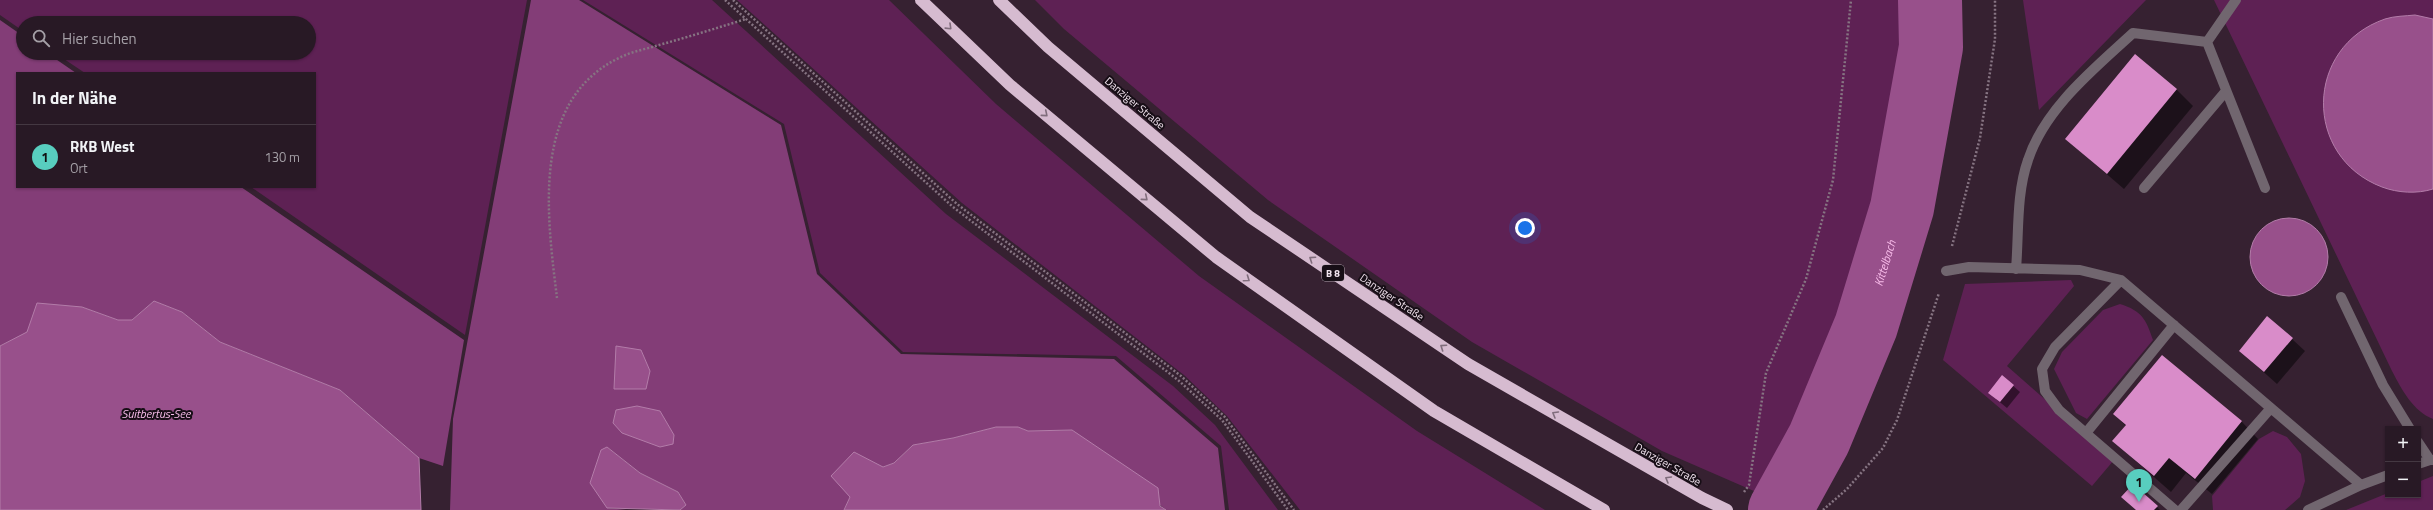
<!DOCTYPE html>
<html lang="de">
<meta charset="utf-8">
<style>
body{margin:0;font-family:"Titillium Web",sans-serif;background:#342632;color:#f1f3f6}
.controls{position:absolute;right:12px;bottom:12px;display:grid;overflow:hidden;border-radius:0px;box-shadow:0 1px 3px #0004}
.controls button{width:36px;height:36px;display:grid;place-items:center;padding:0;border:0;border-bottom:1px solid #443842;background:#281925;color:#f1f3f6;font:20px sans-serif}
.you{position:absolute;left:1525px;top:228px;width:14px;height:14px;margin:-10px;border:3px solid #fff;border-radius:50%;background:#1a73e8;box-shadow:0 0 0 6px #1a73e833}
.badge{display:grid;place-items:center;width:26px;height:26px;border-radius:50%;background:#58cebf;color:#111;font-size:13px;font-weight:700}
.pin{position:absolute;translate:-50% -33px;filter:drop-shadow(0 1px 2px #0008)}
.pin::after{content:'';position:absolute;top:21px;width:14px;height:12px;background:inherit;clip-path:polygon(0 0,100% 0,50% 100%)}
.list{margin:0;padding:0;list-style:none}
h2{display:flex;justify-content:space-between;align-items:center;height:52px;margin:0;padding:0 16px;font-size:17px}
h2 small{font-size:13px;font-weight:400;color:#a5a0a7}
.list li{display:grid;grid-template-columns:26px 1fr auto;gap:12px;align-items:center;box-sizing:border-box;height:64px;padding:0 16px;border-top:1px solid #443842}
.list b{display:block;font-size:15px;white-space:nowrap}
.list p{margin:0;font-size:13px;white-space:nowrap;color:#a5a0a7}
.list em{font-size:13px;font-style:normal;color:#a5a0a7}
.icon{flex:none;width:22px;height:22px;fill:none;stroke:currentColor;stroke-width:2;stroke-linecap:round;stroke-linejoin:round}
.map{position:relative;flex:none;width:2433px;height:510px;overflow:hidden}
.search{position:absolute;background:#281925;box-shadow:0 1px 3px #0004;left:16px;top:16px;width:300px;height:44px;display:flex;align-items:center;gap:10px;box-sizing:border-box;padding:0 14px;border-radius:22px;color:#a5a0a7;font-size:15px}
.panel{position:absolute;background:#281925;box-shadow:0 1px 3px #0004;left:16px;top:72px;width:300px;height:116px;border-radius:0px}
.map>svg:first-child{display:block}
.green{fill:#5e2154}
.forest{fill:#833d77}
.water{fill:#98508b;stroke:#b37ca9}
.shadow{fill:#0007}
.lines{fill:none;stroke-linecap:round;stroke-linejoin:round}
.river{stroke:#98508b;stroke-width:64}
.building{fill:#d98cc9}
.path{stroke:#867482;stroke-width:2.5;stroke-dasharray:2 2;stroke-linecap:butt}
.lane{stroke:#71666f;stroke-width:10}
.highway{stroke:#d6bbd0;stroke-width:12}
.oneway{stroke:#806d7c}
.labels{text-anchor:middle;stroke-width:4;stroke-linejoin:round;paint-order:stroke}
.shield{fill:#170e16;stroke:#b0a3ad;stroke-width:1}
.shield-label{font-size:10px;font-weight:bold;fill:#f1e3ee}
.street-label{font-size:11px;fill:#f1e3ee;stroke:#170e16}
.water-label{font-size:12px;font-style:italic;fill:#f9bdeb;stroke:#170e16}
</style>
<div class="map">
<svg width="2433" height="510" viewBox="0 0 2433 510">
<rect width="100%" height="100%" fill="#362131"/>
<path class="green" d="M0,0H527L465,335L251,187H315V73H85L55,53H309V23H23V31L0,15Z
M583,0H712L946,214L1173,386L1215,425L1278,510H1229L1221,446L1116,356L903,352L820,273L784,124Z
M737,0H889L996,104L1199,276L1417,431L1545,510H1300L1227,416L1184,375L962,203Z
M1035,0H1921L1922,47L1892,206L1856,320L1810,430L1770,498L1662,451L1472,342L1268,200L1064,29Z
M2023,0H2146L2039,110Z
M2214,0H2433V419C2413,411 2402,390 2392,371Z
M2071,280L2074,286L2007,366L2114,460L2092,486L1943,360L1965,284Z
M2120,304C2142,311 2146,319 2153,340L2087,419L2076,413L2054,369L2062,352L2103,310Z
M2273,431L2287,437L2301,454L2305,481L2300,497L2285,510H2213L2212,496L2259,439Z
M2433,476V510H2346L2388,493L2418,495V482Z"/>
<path class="forest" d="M531,0H579L781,125L817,274L901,354L1114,359L1218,448L1225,510H1166L1072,430L1028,431L1018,427H996L953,438L913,445L894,463L883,467L850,497L844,510H680L686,505L678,492L640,473L607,447V508L627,510H450L453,419Z
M0,20L23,36V53H47L76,73H17V187H241L464,340L443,466L419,458L340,390L220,342L182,312L154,301L132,320H118L82,307L0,346Z"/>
<path class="water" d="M2415,15L2433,19V189C2417,194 2398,193 2382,187C2303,157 2304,47 2385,19C2394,16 2406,16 2415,15Z
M2250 257a39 39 0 1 1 78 0a39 39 0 1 1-78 0Z
M154,301L182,312L220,342L340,390L419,458L421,510H0V346L27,332L37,303L82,307L118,320H132Z
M616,346L641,350L650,371L646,389H614Z
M637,406L660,411L674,435L673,444L660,447L622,433L613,423L616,410Z
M996,427H1018L1028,431L1072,430L1158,488L1160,506L1166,510H844L850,497L831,476L854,452L883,467L894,463L913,445L953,438Z
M607,447L640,473L678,492L686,505L680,510L607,508L590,483L601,450Z"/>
<path class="shadow" d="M2176,89L2193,106L2124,189L2066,139Z
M2292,339L2305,351L2277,384L2240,351Z
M2162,356L2242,422L2258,439L2212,494L2186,473L2171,492L2113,441L2126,426L2114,414Z
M2002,376L2020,392L2007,408L1996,399Z
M2133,485L2160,510H2136Z"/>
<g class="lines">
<path class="river" id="s1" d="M1780,510L1819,439L1866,326L1902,208L1931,47L1930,0"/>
</g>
<path class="building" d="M2135,54L2177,89L2107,174L2065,139Z
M2267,316L2293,338L2264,372L2239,351Z
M2162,355L2242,421L2195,479L2169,458L2154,476L2112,441L2126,425L2113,414Z
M2002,375L2014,385L2000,402L1988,393Z
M2133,484L2158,506L2154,510H2136L2121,497Z"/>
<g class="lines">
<path class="path" d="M725,0L953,207L1178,380L1222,420L1288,510
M733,0L957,204L1181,376L1224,416L1294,510
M1952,246L1980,138L1995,39V0
M557,298C547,216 530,99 621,57C633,51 647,49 659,45C688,37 717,28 746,19
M1744,492L1749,485L1766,373L1806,279L1833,180L1851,0
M1823,510L1847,489L1883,448L1897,420L1939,293"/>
<path class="lane" d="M2236,0L2207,42L2265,188
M2144,188L2226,91
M2016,269C2019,234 2016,194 2028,160C2045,108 2094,69 2133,33L2207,42
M1946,271L1969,267L2080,270L2121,280L2361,485L2388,475
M2121,280L2055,347L2042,369L2045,391L2059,410L2175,510
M2341,297L2383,385L2410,429
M2086,433L2174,325
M2418,442L2430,460H2433
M2418,464L2430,460
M2181,510L2271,408
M2308,510L2361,485"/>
<path class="highway" d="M921,0L1010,85L1216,257L1434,411L1604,510
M999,0L1048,47L1250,217L1468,364L1702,498L1727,510"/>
</g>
<defs><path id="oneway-chevron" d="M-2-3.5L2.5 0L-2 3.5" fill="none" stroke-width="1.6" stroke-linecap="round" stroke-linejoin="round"/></defs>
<g class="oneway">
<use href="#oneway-chevron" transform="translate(949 27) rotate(44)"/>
<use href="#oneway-chevron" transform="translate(1045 114) rotate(40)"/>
<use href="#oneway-chevron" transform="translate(1145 198) rotate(40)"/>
<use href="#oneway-chevron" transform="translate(1312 259) rotate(-146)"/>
<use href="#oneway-chevron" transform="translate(1247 279) rotate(35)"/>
<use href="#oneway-chevron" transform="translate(1443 347) rotate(-146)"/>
<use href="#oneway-chevron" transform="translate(1555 414) rotate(-150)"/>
<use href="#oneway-chevron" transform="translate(1668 479) rotate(-150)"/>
</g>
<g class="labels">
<rect class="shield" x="1322" y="265" width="22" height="16" rx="3"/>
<g class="shield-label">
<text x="1333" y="277">B 8</text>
</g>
<g class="street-label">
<text transform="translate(1135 103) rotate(40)" y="4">Danziger Straße</text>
<text transform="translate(1392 297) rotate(34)" y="4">Danziger Straße</text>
<text transform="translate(1668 464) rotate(30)" y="4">Danziger Straße</text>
</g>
<g class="water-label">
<text dy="4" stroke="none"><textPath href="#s1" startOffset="269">Kittelbach</textPath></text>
<text x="156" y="418">Suitbertus-See</text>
</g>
</g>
</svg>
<div class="controls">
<button>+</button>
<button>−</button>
</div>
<div class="you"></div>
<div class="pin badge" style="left:2139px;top:502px">1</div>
<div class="search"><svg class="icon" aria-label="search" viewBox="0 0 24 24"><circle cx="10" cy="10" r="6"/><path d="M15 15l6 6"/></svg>Hier suchen</div>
<section class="panel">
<h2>In der Nähe<small></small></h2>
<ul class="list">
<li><span class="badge">1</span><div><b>RKB West</b><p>Ort</p></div><em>130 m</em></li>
</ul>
</section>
</div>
